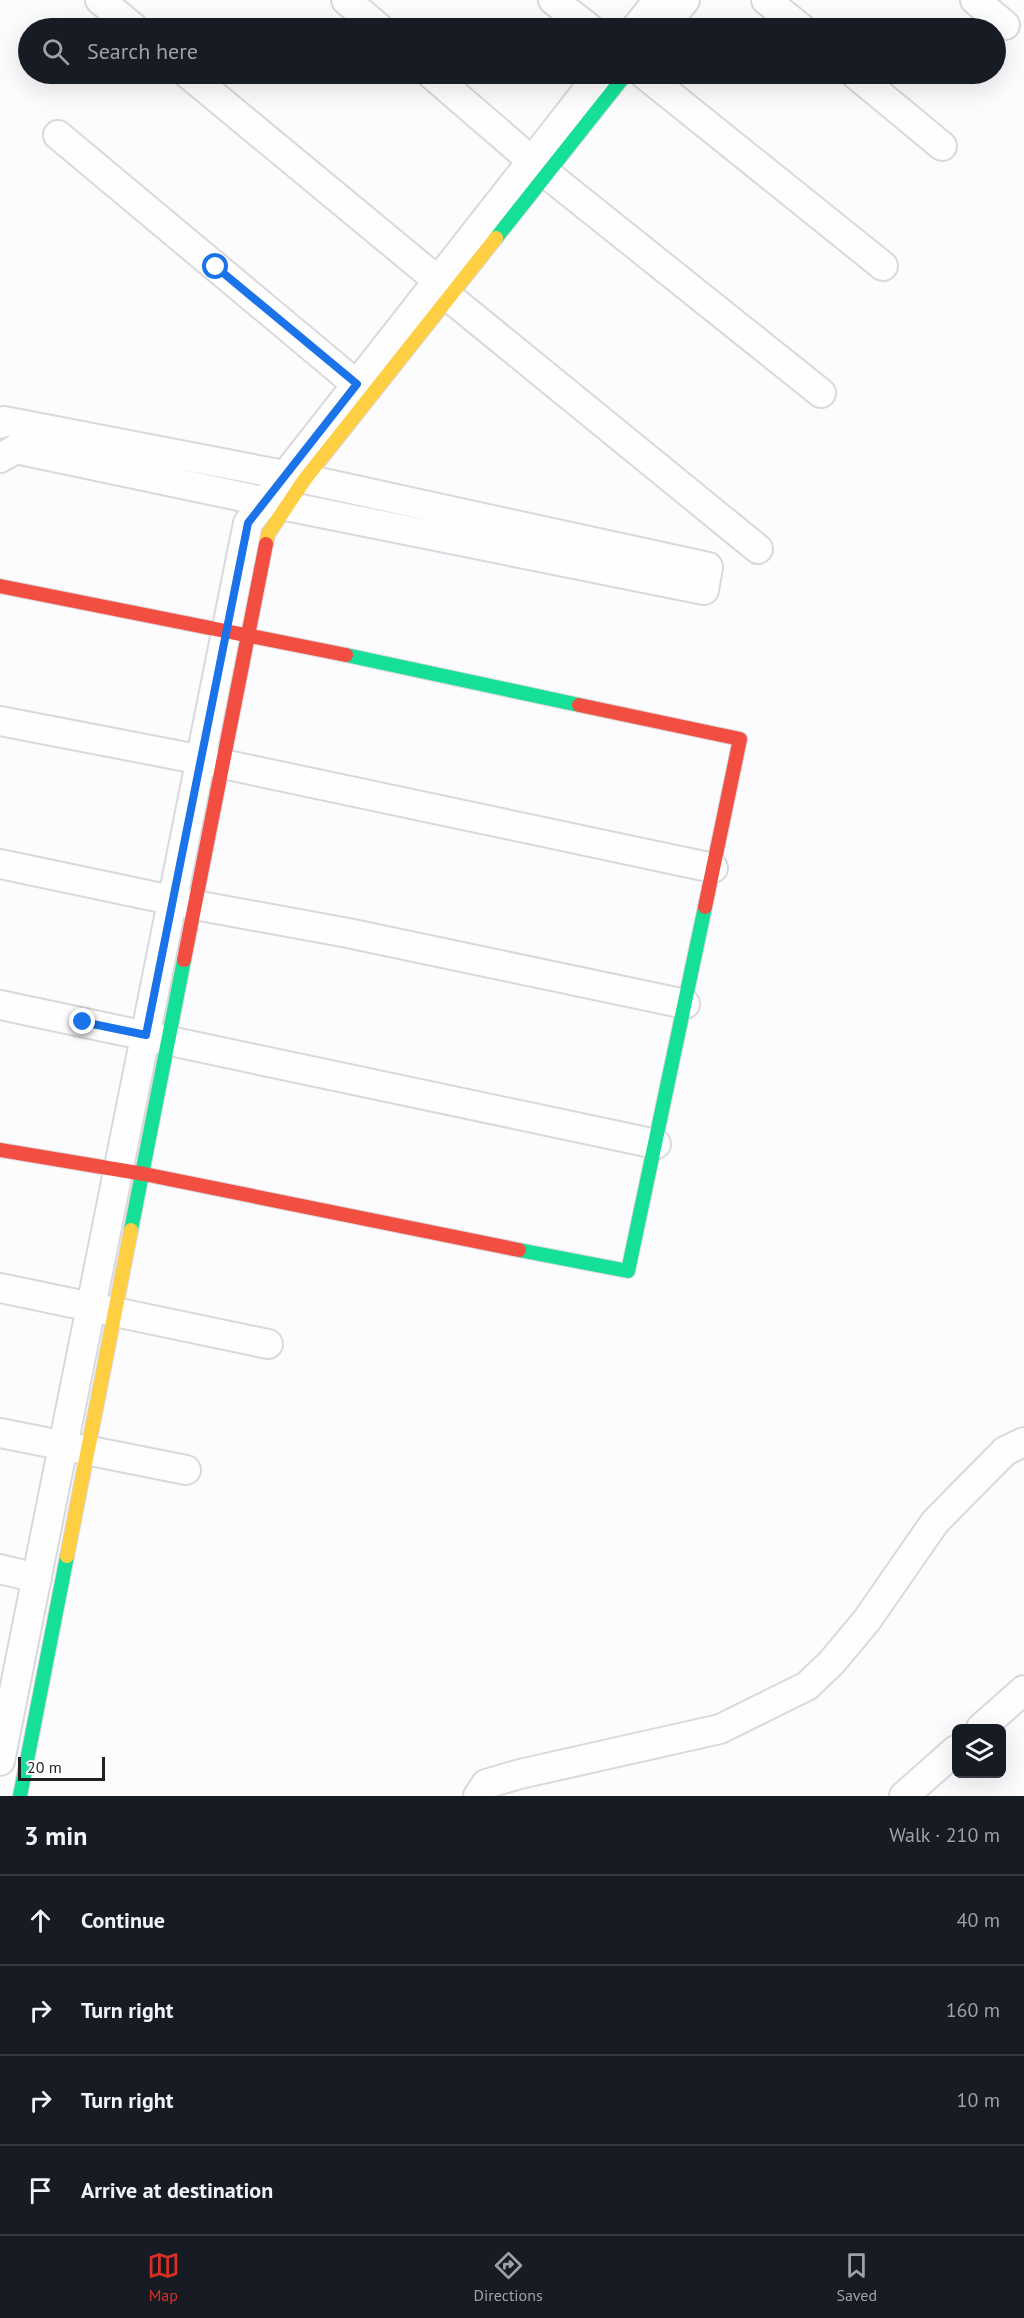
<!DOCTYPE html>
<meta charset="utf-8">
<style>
body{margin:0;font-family:"PT Sans",sans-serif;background:#242831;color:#f1f3f6}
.controls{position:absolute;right:18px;bottom:18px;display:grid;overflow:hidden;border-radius:9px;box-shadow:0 6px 24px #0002}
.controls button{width:54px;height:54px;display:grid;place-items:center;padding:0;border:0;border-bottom:2px solid #363941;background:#171b24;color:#f1f3f6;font:30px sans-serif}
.scale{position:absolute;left:18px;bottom:15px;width:87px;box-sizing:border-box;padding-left:6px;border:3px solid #222124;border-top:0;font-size:16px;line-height:21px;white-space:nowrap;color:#222124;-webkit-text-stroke:4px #fff;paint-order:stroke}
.stop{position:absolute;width:18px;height:18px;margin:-14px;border:4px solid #1a73e8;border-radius:50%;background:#fff}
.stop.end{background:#1a73e8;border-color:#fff;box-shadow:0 2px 6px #0008}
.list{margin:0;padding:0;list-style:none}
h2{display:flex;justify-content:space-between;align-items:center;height:78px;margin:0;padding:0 24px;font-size:26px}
h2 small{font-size:20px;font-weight:400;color:#9ea1a6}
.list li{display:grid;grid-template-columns:39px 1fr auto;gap:18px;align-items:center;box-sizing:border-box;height:90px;padding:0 24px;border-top:2px solid #363941}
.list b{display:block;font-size:22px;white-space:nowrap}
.list em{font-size:20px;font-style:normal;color:#9ea1a6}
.icon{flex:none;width:33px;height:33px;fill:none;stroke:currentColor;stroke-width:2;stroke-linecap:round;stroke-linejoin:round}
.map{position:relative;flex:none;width:1024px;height:1796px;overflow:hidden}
.search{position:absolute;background:#171b24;box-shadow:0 6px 24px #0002;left:18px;right:18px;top:18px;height:66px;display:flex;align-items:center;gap:15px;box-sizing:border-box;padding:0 21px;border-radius:33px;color:#9ea1a6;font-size:22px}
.sheet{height:438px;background:#171b24}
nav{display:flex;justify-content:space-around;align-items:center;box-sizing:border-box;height:84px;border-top:2px solid #363941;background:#171b24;font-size:16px;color:#9ea1a6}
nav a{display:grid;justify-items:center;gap:3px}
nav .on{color:#d93025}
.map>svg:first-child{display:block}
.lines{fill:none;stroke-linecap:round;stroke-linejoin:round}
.street-casing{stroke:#d9d8db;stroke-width:32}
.fast-casing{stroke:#d9d8db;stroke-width:16}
.slow-casing{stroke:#d9d8db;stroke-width:16}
.jam-casing{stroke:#d9d8db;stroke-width:16}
.street{stroke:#fffeff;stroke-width:28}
.fast{stroke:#16e098;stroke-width:14}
.slow{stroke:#ffcf43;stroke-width:14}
.jam{stroke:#f24e42;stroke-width:14}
.route{stroke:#1a73e8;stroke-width:8}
</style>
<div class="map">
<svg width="1024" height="1796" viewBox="0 0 1024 1796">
<rect width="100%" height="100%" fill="#fcfbfe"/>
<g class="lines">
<defs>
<path id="street" d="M100,0L134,28
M346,0L379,28
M553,0L589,28
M766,0L801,28
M975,0L1005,25
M636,28L658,0
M662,28L685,0
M188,74L437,280
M431,74L547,174L821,393
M644,74L883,266
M855,74L942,146
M58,135L356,384
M449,297L758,549
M0,424L4,421L305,479L708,567L704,590L286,506L16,449L0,458
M0,721L223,764L713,868
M0,864L195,905L348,933L685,1004
M0,1005L656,1144
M0,1288L268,1344
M0,1433L186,1470
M0,1569L37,1578
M981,1728L1024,1690
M0,1761L248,523L600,74
M478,1796L486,1784L520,1774L720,1729L807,1686L832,1662L867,1620L935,1522L1005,1451L1024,1442
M904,1796L956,1750"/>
<path id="fast" d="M496,238L626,74
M346,655L579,705
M131,1230L184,960
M519,1250L628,1271L705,907
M20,1796L67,1556"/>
<path id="slow" d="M266,544L268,534L305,479L496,238
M67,1556L131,1230"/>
<path id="jam" d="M0,586L346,655
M579,705L740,739L705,907
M184,960L266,544
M0,1150L144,1174L519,1250"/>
</defs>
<use href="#street" class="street-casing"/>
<use href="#fast" class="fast-casing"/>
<use href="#slow" class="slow-casing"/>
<use href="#jam" class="jam-casing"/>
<use href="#street" class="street"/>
<use href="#fast" class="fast"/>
<use href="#slow" class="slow"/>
<use href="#jam" class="jam"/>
</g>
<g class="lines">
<path class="route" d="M83,1022L146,1035L248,523L357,384L216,267"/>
</g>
</svg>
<div class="controls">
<button><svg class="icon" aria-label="layers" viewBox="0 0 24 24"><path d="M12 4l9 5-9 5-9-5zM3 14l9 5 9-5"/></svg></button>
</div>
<div class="scale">20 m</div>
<div class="stop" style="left:216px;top:267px"></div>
<div class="stop end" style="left:83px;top:1022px"></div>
<div class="search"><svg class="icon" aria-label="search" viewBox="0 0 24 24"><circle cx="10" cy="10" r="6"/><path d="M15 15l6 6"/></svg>Search here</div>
</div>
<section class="sheet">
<h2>3 min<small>Walk · 210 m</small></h2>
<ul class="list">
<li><svg class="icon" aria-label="ahead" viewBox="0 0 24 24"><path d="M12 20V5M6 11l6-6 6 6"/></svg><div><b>Continue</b></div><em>40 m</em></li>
<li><svg class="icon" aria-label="right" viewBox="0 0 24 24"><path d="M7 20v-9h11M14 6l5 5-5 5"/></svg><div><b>Turn right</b></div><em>160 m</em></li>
<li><svg class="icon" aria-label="right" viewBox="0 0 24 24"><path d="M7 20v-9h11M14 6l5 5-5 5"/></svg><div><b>Turn right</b></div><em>10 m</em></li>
<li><svg class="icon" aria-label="arrive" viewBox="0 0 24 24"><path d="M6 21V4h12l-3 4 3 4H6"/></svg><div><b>Arrive at destination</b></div></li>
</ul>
</section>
<nav>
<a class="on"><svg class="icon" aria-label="map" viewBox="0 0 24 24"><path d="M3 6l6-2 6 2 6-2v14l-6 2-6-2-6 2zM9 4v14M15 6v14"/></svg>Map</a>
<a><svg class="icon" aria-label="directions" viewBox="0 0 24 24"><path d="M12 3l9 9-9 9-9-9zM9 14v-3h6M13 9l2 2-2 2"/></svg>Directions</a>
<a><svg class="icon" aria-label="saved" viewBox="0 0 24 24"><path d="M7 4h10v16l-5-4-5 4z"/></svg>Saved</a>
</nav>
